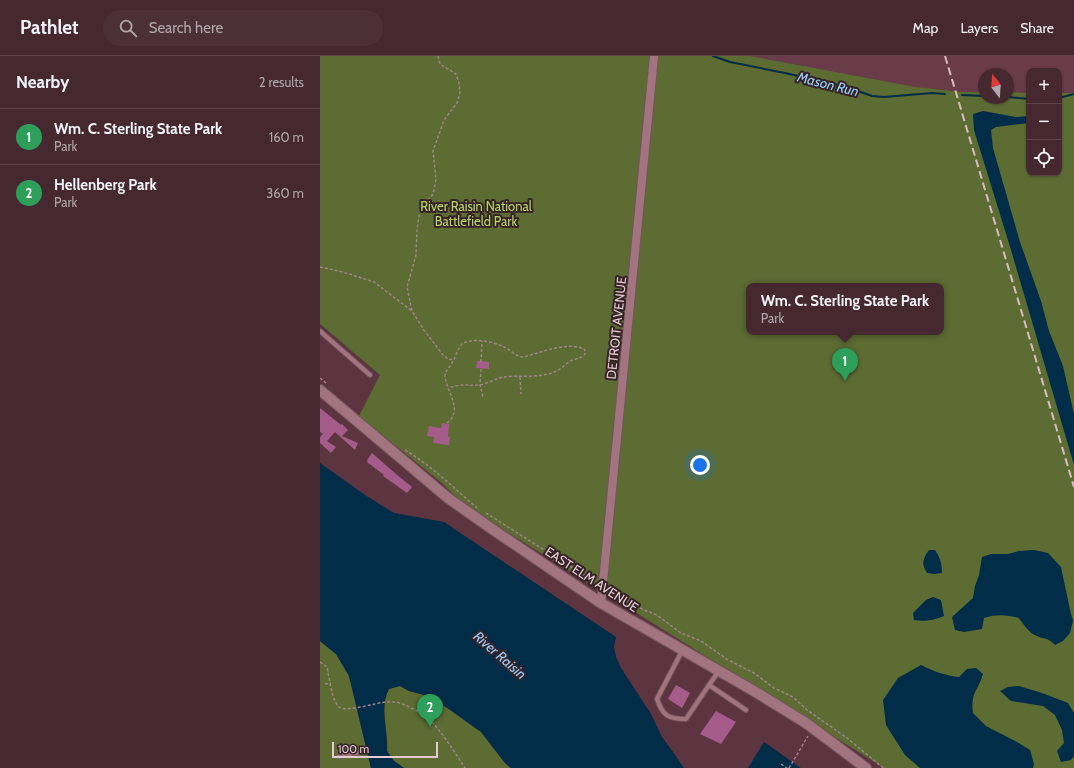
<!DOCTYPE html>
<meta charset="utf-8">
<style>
body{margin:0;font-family:Cabin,sans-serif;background:#4c3038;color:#f1f3f6}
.controls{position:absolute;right:12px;top:12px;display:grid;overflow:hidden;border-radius:8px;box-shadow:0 1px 3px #0004}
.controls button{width:36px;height:36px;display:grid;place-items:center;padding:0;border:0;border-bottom:1px solid #5d444c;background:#452830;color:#f1f3f6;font:20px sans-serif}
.compass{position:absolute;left:658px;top:12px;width:36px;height:36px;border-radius:50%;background:#452830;box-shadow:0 1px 3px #0004;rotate:343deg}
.scale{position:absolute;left:12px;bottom:10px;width:106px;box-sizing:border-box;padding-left:4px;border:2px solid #e5cbd1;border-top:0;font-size:11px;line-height:14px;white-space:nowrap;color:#e5cbd1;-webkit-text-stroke:3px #362328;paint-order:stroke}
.you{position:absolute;left:380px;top:409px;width:14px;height:14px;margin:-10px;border:3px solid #fff;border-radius:50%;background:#1a73e8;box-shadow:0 0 0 6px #1a73e833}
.badge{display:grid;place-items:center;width:26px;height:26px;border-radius:50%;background:#5acebe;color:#fff;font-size:13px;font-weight:700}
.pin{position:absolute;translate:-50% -33px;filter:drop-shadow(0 1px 2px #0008)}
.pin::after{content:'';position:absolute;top:21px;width:14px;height:12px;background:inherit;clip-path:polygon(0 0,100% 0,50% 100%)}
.popup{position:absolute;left:426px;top:227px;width:198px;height:52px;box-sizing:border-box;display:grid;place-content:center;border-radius:8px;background:#452830;filter:drop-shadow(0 1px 3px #0005);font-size:13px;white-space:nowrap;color:#b0a6ab}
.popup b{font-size:15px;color:#f1f3f6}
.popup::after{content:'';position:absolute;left:50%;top:100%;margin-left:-8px;border:8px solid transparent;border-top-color:#452830}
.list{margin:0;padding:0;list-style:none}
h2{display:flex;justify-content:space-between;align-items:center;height:52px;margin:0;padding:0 16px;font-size:17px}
h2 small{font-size:13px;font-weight:400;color:#b0a6ab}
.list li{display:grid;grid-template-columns:26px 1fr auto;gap:12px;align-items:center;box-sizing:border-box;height:56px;padding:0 16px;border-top:1px solid #5d444c}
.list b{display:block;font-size:15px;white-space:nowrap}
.list p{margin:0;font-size:13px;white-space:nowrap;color:#b0a6ab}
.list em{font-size:13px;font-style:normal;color:#b0a6ab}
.icon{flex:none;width:22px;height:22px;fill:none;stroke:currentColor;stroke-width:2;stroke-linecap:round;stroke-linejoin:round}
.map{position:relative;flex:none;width:754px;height:712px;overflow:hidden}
header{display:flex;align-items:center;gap:24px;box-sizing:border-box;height:56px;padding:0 20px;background:#452830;border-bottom:1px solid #5d444c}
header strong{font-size:19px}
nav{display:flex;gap:22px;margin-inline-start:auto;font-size:14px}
.search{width:280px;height:36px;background:#4c3038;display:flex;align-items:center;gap:10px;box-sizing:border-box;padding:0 14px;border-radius:22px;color:#b0a6ab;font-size:15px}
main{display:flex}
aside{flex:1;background:#452830}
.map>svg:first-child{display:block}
.built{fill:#6a3b48}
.green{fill:#5c6c33;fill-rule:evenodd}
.water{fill:#012d48}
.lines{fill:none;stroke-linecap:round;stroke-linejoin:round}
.stream{stroke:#012d48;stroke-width:2}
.building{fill:#a55c8a}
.lane-casing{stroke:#75545d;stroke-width:6}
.street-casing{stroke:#75545d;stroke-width:10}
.secondary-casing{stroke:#75545d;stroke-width:12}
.path{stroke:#a2828a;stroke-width:1.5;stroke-dasharray:3 2;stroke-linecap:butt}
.lane{stroke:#a1747f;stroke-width:4}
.street{stroke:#a1747f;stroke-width:8}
.secondary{stroke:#a1747f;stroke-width:10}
.rail{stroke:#d7bcc2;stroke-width:2;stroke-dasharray:8 4;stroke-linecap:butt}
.labels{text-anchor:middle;stroke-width:4;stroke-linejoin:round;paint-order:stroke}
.park-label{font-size:13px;fill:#b6d668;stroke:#362328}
.street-label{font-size:13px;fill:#e5cbd1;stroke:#362328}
.water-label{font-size:14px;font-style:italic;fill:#97cffb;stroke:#362328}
</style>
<header>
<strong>Pathlet</strong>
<div class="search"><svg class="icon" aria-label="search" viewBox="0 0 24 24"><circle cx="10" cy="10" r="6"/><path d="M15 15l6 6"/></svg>Search here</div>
<nav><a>Map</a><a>Layers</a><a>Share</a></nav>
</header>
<main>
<aside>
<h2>Nearby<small>2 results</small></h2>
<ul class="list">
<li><span class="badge" style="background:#2e9e5b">1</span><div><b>Wm. C. Sterling State Park</b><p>Park</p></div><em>160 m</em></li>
<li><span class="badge" style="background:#2e9e5b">2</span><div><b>Hellenberg Park</b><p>Park</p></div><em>360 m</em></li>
</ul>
</aside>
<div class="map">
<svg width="754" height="712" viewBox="0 0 754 712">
<rect width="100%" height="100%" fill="#5c3540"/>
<path class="built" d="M430,0H754V37H739V15H709V37L688,36V18H664V36H642L596,31Z"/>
<path class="green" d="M0,0H430L596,31L642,36H664V42H688V36L709,37V117H739V37H754V712H564L157,457L137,442L123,428L39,360L60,319L0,268ZM429,230H621V276H429Z
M0,585L16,598L29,620L51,712H0Z
M80,630L89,635L104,639L126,651L161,676L185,707L191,712H84L74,705L67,695C69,675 59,651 69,633Z"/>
<path class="water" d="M663,55L696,61L709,60V67L676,71L671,74L673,92L700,186L721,245L729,275L743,310L754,358V409L691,194L654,74L653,58Z
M0,407L45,439L74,457L124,466L296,581L294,591L296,601L301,612L331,658L342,681L353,696L364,712H191L185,707L161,676L126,651L104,639L89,635L80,630L69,633C59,651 68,675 67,695L74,705L84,712H51L29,620L16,598L0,585Z
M609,494H615C620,501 622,508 622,517L614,518L607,517C601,508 603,502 609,494Z
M714,494L728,497L741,511L750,554L753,565L750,577L743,585L735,589C727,581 727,584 717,580C709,577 704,569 699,562C687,559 677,558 664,562L662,573L644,576L635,574L632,561L653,542L655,530L659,519L662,501L671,498H688L699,495Z
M613,541L621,544L624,560C614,564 605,566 594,564L593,557L606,544Z
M601,609C613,615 626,620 639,621L647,613L656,612L663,618C661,625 658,630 655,636C652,643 652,650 653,657L666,670L697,686L710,694L714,708L713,712H600L585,699L566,669L563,644L578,622Z
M699,630L722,637L748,647L754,657V700L751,704L741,706L737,695L744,687L742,674L735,659L723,650L691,645L680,635L688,631Z
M444,686L481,712H428Z"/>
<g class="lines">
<path class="stream" d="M393,0L410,6L465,17L527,31L552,40L564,41L612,37L625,38
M642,39L664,40
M688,41L709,43
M739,42L754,38"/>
</g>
<path class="building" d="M157,305L169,306V313L156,312Z
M0,352L21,369L22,368L28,374L22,380L38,387L35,394L15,376L7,385L16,391L11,397L0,387V381L3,378L0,376Z
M122,367L129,368L128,381H130L129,389L113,387L114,381L107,380L109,370L121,372Z
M52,397L76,418L92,431L87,437L63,420L64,419L47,406L48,405L47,404Z
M356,629L370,637L362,652L348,643Z
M396,655L416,666L401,688L380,678Z"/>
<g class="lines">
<defs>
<path id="lane" d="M0,275L50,319
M362,595L337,643C343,660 348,663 366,663L389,629
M399,615L389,629L426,654
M19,700L47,695"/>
<path id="street" d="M281,547L334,0"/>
<path id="secondary" d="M0,334L128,442L175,475L281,547L434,635L486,667L546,712"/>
</defs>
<use href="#lane" class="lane-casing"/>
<use href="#street" class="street-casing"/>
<use href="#secondary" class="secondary-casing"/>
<path class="path" d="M118,0L120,8L136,18L139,27L140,37L137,47L124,64L113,95L116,124L113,138L100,154L97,174L96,199L87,231L92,255L104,274L123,299L128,303L134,304
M0,211L23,216L54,226L92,255
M161,306L162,285
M161,313L160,329L163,341
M200,321L201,338
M0,322L6,327
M127,367C145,353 124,334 125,317C128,313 131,309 133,305C136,300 138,292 142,288C152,281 175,286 184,291C191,294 196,301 203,301C220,297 248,285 264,293L266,296C263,303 256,302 250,305C246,308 242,312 238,314C223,323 199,319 183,321C174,323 167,328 159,329C148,330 141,327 129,332
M85,394C112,410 134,432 157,452
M166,457L251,511L276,526
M290,534L324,554L337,559L361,577L381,585L408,604L434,617L454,632L473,641L487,654L527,682L562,711L566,712
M0,606L7,611C9,620 12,646 19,651C26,657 58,646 67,646C73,645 80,647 85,649C91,652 99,655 104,659C121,673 133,694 145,712
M5,628L11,627
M461,708L467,712
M469,712L488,680"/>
<use href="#lane" class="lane"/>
<use href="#street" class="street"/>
<use href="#secondary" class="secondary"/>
<path class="rail" d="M625,0L754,431"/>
</g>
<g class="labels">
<g class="park-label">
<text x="156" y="155">River Raisin National<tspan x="156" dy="15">Battlefield Park</tspan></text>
</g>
<g class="street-label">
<text transform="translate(296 272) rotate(-84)" y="5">DETROIT AVENUE</text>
<text transform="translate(272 523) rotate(33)" y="5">EAST ELM AVENUE</text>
</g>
<g class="water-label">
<text transform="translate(508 28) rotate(14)" y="5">Mason Run</text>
<text transform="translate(180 599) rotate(41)" y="5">River Raisin</text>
</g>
</g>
</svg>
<div class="controls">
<button>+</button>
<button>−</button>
<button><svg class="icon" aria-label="locate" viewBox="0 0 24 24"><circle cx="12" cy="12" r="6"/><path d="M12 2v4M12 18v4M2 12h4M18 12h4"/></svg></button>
</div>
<svg class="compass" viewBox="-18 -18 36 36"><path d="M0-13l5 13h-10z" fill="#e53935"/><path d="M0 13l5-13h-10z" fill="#b0a6ab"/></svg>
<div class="scale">100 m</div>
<div class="you"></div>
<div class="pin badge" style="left:525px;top:325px;background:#2e9e5b">1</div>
<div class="popup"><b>Wm. C. Sterling State Park</b>Park</div>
<div class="pin badge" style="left:110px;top:671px;background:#2e9e5b">2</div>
</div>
</main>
